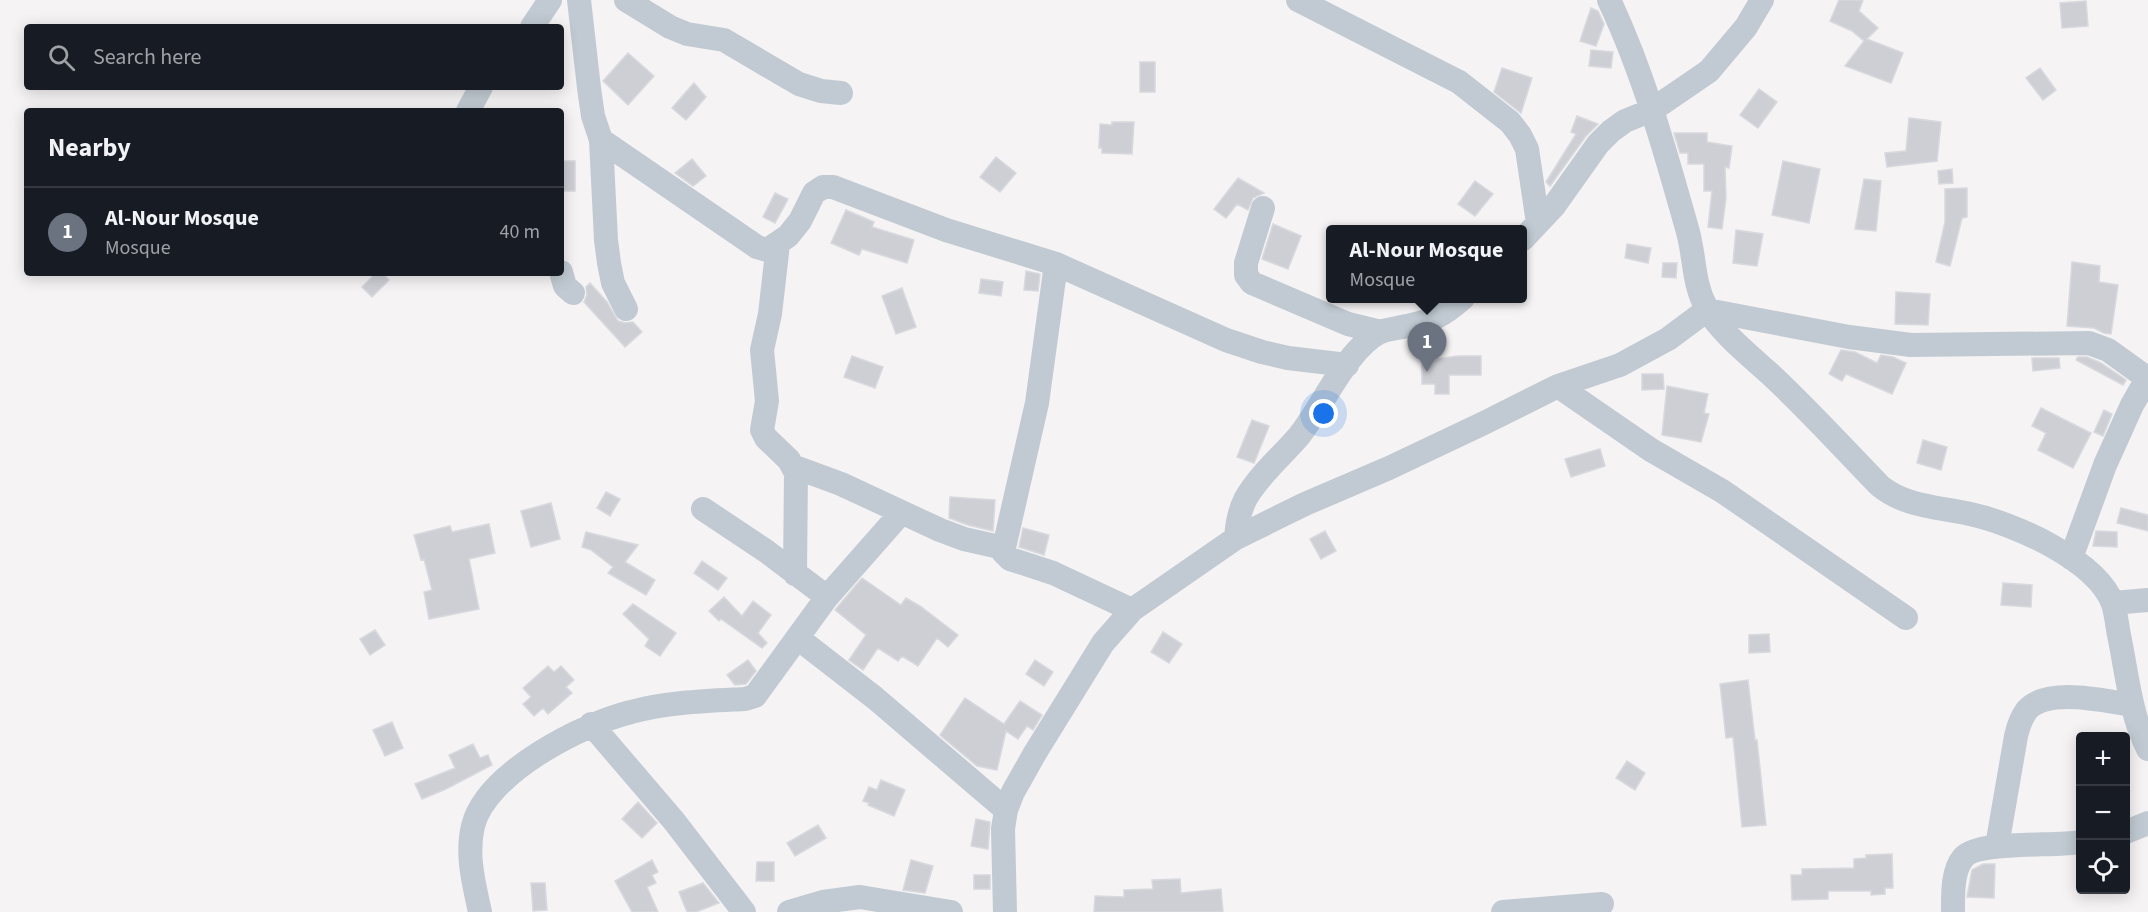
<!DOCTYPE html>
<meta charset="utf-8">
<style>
body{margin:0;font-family:"Source Sans 3",sans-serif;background:#20242c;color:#f1f3f6}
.controls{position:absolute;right:18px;bottom:18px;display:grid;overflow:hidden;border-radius:6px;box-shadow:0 3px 15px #0003}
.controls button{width:54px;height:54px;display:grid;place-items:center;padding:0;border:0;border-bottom:2px solid #363941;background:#171b24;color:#f1f3f6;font:30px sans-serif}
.you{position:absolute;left:1324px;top:414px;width:21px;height:21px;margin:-15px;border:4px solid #fff;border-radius:50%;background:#1a73e8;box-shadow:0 0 0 9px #1a73e833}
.badge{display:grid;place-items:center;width:39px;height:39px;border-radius:50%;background:#d93025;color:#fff;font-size:20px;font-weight:700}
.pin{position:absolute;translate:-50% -50px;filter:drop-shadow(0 2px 3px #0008)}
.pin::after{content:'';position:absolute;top:32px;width:21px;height:18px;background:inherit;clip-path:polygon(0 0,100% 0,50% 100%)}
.popup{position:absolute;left:1326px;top:225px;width:201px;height:78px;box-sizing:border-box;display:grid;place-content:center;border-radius:6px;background:#171b24;filter:drop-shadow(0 2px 4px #0005);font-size:20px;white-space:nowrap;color:#9ea1a6}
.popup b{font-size:22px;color:#f1f3f6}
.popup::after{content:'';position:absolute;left:50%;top:100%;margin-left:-12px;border:12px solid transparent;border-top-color:#171b24}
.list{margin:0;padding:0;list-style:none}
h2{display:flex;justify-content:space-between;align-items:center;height:78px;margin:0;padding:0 24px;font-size:26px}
h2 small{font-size:20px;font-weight:400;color:#9ea1a6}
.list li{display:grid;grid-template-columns:39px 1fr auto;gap:18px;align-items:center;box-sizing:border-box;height:90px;padding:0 24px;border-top:2px solid #363941}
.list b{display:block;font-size:22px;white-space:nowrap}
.list p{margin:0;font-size:20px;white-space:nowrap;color:#9ea1a6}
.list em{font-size:20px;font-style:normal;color:#9ea1a6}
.icon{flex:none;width:33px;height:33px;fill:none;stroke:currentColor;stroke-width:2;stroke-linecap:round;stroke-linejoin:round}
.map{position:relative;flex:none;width:2148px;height:912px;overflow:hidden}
.search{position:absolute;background:#171b24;box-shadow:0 3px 15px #0003;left:24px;top:24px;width:540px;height:66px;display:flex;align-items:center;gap:15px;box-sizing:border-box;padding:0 21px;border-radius:6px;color:#9ea1a6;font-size:22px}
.panel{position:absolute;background:#171b24;box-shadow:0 3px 15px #0003;left:24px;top:108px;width:540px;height:168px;border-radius:6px}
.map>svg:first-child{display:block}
.building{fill:#cdcfd5;stroke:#d7d9de;stroke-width:1.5}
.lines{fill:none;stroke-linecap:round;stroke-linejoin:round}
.minor{stroke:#c1cad2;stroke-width:24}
</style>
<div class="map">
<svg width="2148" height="912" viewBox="0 0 2148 912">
<rect width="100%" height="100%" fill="#f5f3f3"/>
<path class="building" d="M1839,0H1863L1859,11L1878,28L1867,39L1903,53L1891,83L1845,66L1864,41L1852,31L1830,21Z
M2086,1L2088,26L2062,28L2060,3Z
M1591,8L1598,11L1604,24L1596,46L1580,41Z
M1591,50L1613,52L1611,68L1589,66Z
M628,53L654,76L628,105L603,81Z
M1140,62H1155V92H1140Z
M1502,68L1532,78L1521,113L1494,92Z
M2040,68L2056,90L2043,100L2026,78Z
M694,83L706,97L686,120L672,108Z
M1759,89L1777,102L1758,128L1740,115Z
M1577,116L1598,124L1586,136L1550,186L1546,182L1576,134L1571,132Z
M1909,118L1941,122L1937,161L1887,167L1885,153L1906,151Z
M1112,122H1134L1132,154L1102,153V148H1099L1100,124L1112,125Z
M1674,133H1707V142L1732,146L1729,168L1725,167L1726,198L1722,229L1708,227L1712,191H1704V164H1688V153H1680Z
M996,157L1016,173L1000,192L980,177Z
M692,159L706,176L693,186L675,173Z
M561,161H575V191H561Z
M1783,161L1820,169L1809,223L1772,215Z
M1952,169L1953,183L1939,184L1938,171Z
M1238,178L1264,193L1253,198L1248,210L1237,204L1226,218L1214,209Z
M1864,179L1881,181L1876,231L1855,229Z
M1475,181L1493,194L1475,216L1458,204Z
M1967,188V217L1962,218L1950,266L1936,262L1945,222V189Z
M775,193L788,199L775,223L763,217Z
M846,210L874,222L872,227L914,240L907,263L862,249L859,255L831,243Z
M1273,224L1301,236L1288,269L1262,259Z
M1736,230L1763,234L1757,266L1733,263Z
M1627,244L1651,248L1648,263L1625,258Z
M2072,262L2100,266L2099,282L2118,285L2111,334L2104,333L2094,328L2067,326Z
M1663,263H1677L1676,278L1662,277Z
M1026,271L1040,274L1038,291L1024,290Z
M376,273H382L389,280L372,297L362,287Z
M981,279L1003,282L1001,296L979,293Z
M590,283L607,302L618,321L625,323L633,322L642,332L625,347L584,302L587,295L586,287Z
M902,288L916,327L896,334L882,296Z
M1896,292L1930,294L1928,325L1895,324Z
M1841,350L1855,352L1877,363L1881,355L1893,357L1906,363L1892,394L1846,374L1842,381L1829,374Z
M852,356L883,367L875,388L844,377Z
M1458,356H1481V375H1449V394H1435V384H1422V361Z
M2078,357H2087L2101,363L2126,380L2123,385L2076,360Z
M2032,358H2059L2060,368L2033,371Z
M1642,374H1663L1664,389L1642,390Z
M1667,386L1708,394L1704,413L1709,414L1701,442L1662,435Z
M2041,408L2091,433L2073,468L2038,450L2046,433L2032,426Z
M2104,410L2112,414L2103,436L2094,432Z
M1252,420L1269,426L1254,463L1237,457Z
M1923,440L1947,447L1941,470L1917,463Z
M1600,449L1605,466L1571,477L1565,459Z
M606,492L620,499L610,516L597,508Z
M950,497L995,500L993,531L968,525L949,518Z
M551,503L560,539L531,547L521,511Z
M2121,508L2148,515V531L2117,523Z
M489,524L495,553L469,559L479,609L429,619L424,592L432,590L424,559L421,560L414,535L450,526L452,532Z
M1023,528L1049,535L1044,555L1019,547Z
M1325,531L1336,551L1321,559L1310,539Z
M2096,531L2117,532V547L2093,546Z
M586,532L638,545L625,562L655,580L646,595L608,573L613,567L591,550L582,547Z
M702,561L727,578L718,590L694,573Z
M862,578L901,605L906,598L920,606L958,635L948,647L937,638L918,666L902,656L898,661L878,648L863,670L849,660L866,635L835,610Z
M2003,583L2032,585L2031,607L2001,605Z
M724,597L742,616L753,601L771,615L758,633L767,643L762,648L721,619L719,621L709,611Z
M633,604L676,633L660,656L645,646L649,639L623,614Z
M375,630L385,645L370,655L360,639Z
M1163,632L1182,644L1169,663L1151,652Z
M1769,634L1770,652L1749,653V635Z
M748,660L756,671L746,684L735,685L727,675Z
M1035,660L1053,672L1044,686L1026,674Z
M548,666L554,672L561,666L574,680L566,687L572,693L548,714L543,708L534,716L523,704L531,697L523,688Z
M1748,680L1755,740H1757L1766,825L1742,827L1733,737L1726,738L1720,684Z
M965,698L1004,724L1020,701L1042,715L1033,730L1027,726L1018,739L1006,731L997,770L977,766L940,735Z
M392,722L403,748L385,756L373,730Z
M473,744L480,758L488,755L492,765L446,789L422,799L415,784L455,768L449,755Z
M1627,761L1645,773L1635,790L1616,778Z
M881,780L905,790L894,816L868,805L869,803L863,801L869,787L877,790Z
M638,802L657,823L642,838L622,819Z
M976,819L990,822L988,849L971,846Z
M818,825L826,838L795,856L787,843Z
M1892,854L1893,888H1885V894L1871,895V891H1828V899L1792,900L1791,875H1802V869L1854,868V859L1866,858V855Z
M652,860L658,872L652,875L656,883L647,887L658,912H632L615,881Z
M911,860L933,866L925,893L903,890Z
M757,862H774V881H756Z
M1983,864H1995L1994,898L1967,897L1972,870Z
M974,875H990V889H974Z
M1180,879L1181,893L1221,889L1223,912H1094L1095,896L1124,897V890L1153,889L1152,880Z
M531,883H545L547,910L533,911Z
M703,883L719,903L696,912H687L679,892Z"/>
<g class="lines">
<path class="minor" d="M579,0L589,88L593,116L601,140L606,240L609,263L613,283L626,309
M626,0L670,27L687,34L724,40L799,84L821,91L841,93
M1298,0L1459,82L1510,122L1520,135L1527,149L1538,223
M1609,0C1644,74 1666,154 1688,232C1695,258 1693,283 1706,307C1717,329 1750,356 1769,373C1807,408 1843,448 1880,486C1906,507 1939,507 1970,514C2013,523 2097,560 2113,604C2116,613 2117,625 2119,635C2127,673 2130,714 2148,749
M532,27L550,0
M468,111L481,87
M601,140L757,247L767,250L788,236L800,221L814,193L823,187H833L946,230L1056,264L1226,340L1262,352L1288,358L1347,365
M1263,208L1246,263V275L1252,283L1348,324L1381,332
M1523,239L1554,206L1598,144L1611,131L1625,121L1652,110L1709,71L1746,27L1762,0
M778,244L770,314L762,350L767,401L762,430L766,438L789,460L796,473L795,574
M1056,264L1037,403L1003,552L1010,559L1053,573L1132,610
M561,272L565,286L573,293
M1558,386L1651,450L1722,491L1906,618
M795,467L841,484L940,530L964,539L1004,548
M703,509L766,551L827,597
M1236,538C1237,523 1239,511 1246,498C1259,475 1282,456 1299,436C1323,406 1346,350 1380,332C1388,329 1399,328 1407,326C1432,321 1444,315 1463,298
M2071,558L2105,465L2132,405L2148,377
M2113,603L2148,600
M799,639L875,698L1006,810
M591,724L674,821L744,912
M2126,832L2148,823
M1997,846L2016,736C2018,727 2021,718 2027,710C2048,687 2104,701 2132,705
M480,912C474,884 466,855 473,826C486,773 582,724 631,712C668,702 706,701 745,699L755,696L827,597L901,513
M789,912L823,902L860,897L951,912
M1005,912L1003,829L1006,810L1013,792L1035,753L1103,643L1132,610L1236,538L1305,504L1389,468L1484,423L1558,386L1620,365L1668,339L1707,310L1849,337L1911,345L2089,343L2108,350L2147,378
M1503,912L1602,904
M1953,912C1953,896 1952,871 1963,858C1977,840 2055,847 2080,842"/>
</g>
</svg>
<div class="controls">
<button>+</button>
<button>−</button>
<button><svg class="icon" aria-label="locate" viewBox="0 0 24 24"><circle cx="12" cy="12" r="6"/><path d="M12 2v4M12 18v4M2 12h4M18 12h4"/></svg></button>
</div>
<div class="you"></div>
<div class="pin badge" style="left:1427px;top:372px;background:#6b7280">1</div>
<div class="popup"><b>Al-Nour Mosque</b>Mosque</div>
<div class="search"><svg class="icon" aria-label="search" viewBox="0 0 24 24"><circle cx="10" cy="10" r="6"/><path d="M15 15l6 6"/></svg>Search here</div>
<section class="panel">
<h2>Nearby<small></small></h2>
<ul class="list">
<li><span class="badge" style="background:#6b7280">1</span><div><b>Al-Nour Mosque</b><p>Mosque</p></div><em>40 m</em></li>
</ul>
</section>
</div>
